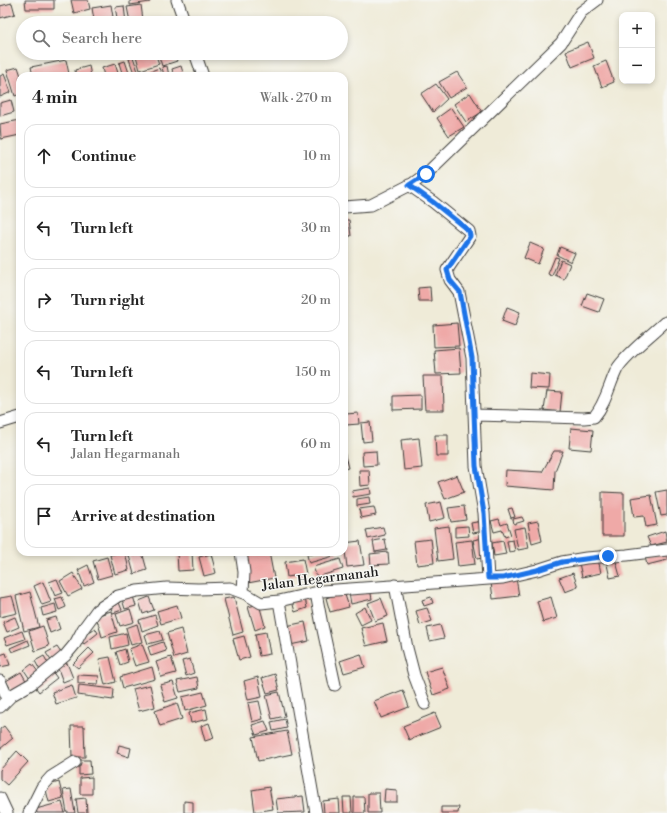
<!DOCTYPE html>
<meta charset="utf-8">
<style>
body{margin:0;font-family:"Libre Bodoni",serif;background:#f6f6f6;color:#222}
.controls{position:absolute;right:12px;top:12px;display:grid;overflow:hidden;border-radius:8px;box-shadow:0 2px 6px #0003}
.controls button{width:36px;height:36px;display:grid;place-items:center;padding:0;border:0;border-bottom:1px solid #e0e0e0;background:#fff;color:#222;font:20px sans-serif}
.stop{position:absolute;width:12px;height:12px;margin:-9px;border:3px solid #1a73e8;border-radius:50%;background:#fff}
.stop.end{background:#1a73e8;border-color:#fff;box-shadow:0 1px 4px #0008}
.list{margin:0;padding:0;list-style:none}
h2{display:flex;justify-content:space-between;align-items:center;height:52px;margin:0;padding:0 16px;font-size:17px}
h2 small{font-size:13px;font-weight:400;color:#767676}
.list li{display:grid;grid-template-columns:26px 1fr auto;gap:12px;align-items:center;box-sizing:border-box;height:64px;margin:0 8px 8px;padding:0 8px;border:1px solid #e0e0e0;border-radius:12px}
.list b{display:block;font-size:15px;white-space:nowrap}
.list p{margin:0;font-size:13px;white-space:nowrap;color:#767676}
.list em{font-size:13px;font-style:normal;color:#767676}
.icon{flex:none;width:22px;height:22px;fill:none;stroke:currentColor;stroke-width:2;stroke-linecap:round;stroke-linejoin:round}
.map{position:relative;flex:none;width:667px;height:813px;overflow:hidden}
.search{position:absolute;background:#fff;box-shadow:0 2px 6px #0003;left:16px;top:16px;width:332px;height:44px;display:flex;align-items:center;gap:10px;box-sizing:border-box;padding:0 14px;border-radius:22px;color:#767676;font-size:15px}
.panel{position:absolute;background:#fff;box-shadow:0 2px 6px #0003;left:16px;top:72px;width:332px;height:484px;border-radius:12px}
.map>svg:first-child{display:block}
.building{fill:#efa9a7}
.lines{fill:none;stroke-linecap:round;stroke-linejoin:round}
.street-casing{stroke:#3c3b38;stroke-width:13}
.street{stroke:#fff;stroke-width:11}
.route{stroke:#1a73e8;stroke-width:5}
.labels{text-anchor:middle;stroke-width:3;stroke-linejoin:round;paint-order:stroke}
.street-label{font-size:14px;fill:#1c1c1c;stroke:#f6f6f2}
</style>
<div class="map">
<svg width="667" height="813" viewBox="0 0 667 813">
<rect width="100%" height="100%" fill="#f6f6f2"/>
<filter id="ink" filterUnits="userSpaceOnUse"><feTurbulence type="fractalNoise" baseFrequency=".025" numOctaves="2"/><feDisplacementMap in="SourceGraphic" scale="8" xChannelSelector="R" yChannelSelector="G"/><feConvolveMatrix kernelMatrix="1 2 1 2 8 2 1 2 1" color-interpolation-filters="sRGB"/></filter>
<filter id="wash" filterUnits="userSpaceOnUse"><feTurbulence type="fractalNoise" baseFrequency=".012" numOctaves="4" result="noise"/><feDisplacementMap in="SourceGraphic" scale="16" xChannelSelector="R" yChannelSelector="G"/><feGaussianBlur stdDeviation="0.9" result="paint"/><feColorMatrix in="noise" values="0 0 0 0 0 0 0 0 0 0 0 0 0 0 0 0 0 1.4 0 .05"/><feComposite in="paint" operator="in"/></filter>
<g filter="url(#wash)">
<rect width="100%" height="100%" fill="#efebd8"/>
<g id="blocks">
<path class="building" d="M25,0H54V9H26Z
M71,0H88L90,9L74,13Z
M130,0H150V2L130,5Z
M12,3L15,14L0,18V6Z
M111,5L113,17L94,20L92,8Z
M141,5L143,20L130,22L127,7Z
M124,6L126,23H118L115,7Z
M112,19L113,23H104V21Z
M160,19L162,23H152V22Z
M588,42L594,58L572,67L566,51Z
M147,53H155L159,64L140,70L136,56Z
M158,53H174L177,61L162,66Z
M133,57L139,74L135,76L129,59Z
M66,60L69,74L61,76H33L31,67Z
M125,61L130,76H123L119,63Z
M606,61L614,82L602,87L594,66Z
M115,64L119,76H104L102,68Z
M89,66L91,76H76L75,70Z
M167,66L169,76H164L162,67Z
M181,66L184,76H174L172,69Z
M18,67L21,76H20V94L15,96L7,70Z
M159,68L162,76H144L143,74Z
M457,72L467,87L449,98L439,82Z
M4,74L11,92L0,97V76Z
M436,84L447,99L433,112L421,94Z
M470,93L482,112L466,122L454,104Z
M11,100L14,112L0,116V103Z
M451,108L464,127L449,136L437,118Z
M20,120V135L1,139L0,124Z
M344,220H349L351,236L344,237Z
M530,243L544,249L538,264L524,258Z
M560,247L575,253L571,262L557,255Z
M555,257L559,258L552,276L548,274Z
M561,260L570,264L564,279L555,275Z
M430,287L431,301H419L418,288Z
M587,293L604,299L599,312L582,306Z
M507,307L520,312L515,326L502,321Z
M457,323L459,346L434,347L433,325Z
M459,348L461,373L436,374L434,350Z
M530,373L550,375L549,389L529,388Z
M423,376H443L444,410H425Z
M547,391L562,392L560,412L544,410Z
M421,395V409L393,410V396Z
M358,413L359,424L346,425V414Z
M370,422L372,441L363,442L361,423Z
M571,428L593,430L591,450L569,448Z
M435,435H448V456H436Z
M419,438L422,468L404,470L401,440Z
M344,451L348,468L344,469Z
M376,451L377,465L363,466L362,452Z
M554,451H563L555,471L554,490L505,486L506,470L542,472Z
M359,470H369L370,485L360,486Z
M457,475L464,492L445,499L438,482Z
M370,488L371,494L353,497L352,491Z
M667,490V515L661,516L656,492Z
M602,492L624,493V536H602Z
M651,495L657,525L646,527L644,516L634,517L631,498Z
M369,497L370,504L357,506V499Z
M441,502L445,518L429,522L426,505Z
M464,506L466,520L451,522L448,508Z
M374,507L376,515L361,518L359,509Z
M512,508L515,517L511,518L508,509Z
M522,517L524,521L514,524L513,519Z
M499,519L501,525L507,523L511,535L505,537L502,530L494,532L491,521Z
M482,521L484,531L473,533L471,523Z
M538,521L542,541L532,544L528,523Z
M449,526L453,559L438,561L434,528Z
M468,526L469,536L455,537V527Z
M383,527L385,535L368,539L366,530Z
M525,527L529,548L518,550L514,529Z
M665,531L667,542L651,546L647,537Z
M483,538L487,557L477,559L473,540Z
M385,539L387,550L375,552L373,541Z
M431,539L434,563L417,565L414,541Z
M472,540L475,564L458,566L455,542Z
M513,540L515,551L509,552L507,541Z
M360,541L364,565L347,567L344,543Z
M503,541L506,554L494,556L492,543Z
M121,552H125L129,570L115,574L110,555Z
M128,552H142L147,570L134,574Z
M177,552H192L193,570L178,571Z
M262,552H269L274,578L248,583L243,556Z
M320,552H337V555L309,563L307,555Z
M388,552L389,564L371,565L370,554Z
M667,553V560L647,565L645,557Z
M211,554L216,573L204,576L199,557Z
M107,557L112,575L98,579L93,561Z
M615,558L620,576L610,578L606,560Z
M303,559L306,574L287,577L285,562Z
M340,559L343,569L317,577L313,567Z
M598,559L601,573L582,577L579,563Z
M88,565L94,582L84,586L78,570Z
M73,573L82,589L68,596L60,581Z
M573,573L578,587L565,592L559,578Z
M516,578L519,596L493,599L491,582Z
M57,579L63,593L55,596L49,582Z
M43,582L51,602L42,605L34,586Z
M370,589L372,599L351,604L349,593Z
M30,592L39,627L24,631L16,596Z
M344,592L349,607L330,612L326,598Z
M132,593L136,606L125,609L121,596Z
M12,596L17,613L0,617V598Z
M62,597L66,607L59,610L55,599Z
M149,597L154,610L143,614L139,601Z
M234,597L243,632L233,635L224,599Z
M431,597L433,603L424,606L422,600Z
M551,597L557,618L543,622L537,601Z
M305,598L307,608L295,612L292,601Z
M381,598L388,616L375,621L368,603Z
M118,600L122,610L113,613L109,603Z
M55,604L57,612L43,616L41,608Z
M259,604L265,626L255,630L248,607Z
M177,605L181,618L161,624L157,611Z
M365,607L371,620L361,625L355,613Z
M427,608L432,621L420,625L416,611Z
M130,609L134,622L120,626L116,614Z
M111,611L117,632L102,637L96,616Z
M155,615L158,625L142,631L139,620Z
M15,617L19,627L7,632L3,622Z
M56,617L60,629L50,633L46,620Z
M305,622L309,641L290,645L286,626Z
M383,623L387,641L366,646L361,628Z
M137,624L142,642L131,645L126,628Z
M440,625L444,638L430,641L427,628Z
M43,626L49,646L35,651L29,631Z
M95,628L98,633L84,644L80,639Z
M181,629L187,654L174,658L167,633Z
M22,631L25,639L7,645L4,638Z
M160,631L163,640L148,644L145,635Z
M266,632L270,654L259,656L255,634Z
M126,633L128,645L112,649L110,637Z
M244,636L250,657L239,660L233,639Z
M28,640L30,645L12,652L10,648Z
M163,642L166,651L151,656L148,647Z
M142,644L149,662L135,666L129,649Z
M57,647L63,656L52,662L46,653Z
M89,648L94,653L78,668L73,664Z
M125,649L128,662L120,665L116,652Z
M6,653L10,665L0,667V655Z
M361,654L365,667L344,673L340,661Z
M44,656L50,667L41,672L35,661Z
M110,657L116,682L105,685L99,659Z
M171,657L176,673L161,677L156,662Z
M190,659L194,673L186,676L182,661Z
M67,663L73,678L63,682L57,666Z
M32,664L39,673L30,679L24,670Z
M152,667L155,679L123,688L120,677Z
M442,667L450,689L433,695L425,672Z
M52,671L57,678L39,692L33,684Z
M21,672L28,684L13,693L6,681Z
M275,674L279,690L267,693L262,678Z
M78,675L99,676L98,684L78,683Z
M197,677L199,688L180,692L177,681Z
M258,677L262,697L248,700L244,681Z
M173,682L178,698L165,702L160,685Z
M72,685L76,698L56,704L52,692Z
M79,685L114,689L113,700L78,695Z
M150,685L155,707L139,711L133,689Z
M403,690L409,707L381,718L374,701Z
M203,692L207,705L185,711L182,697Z
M279,692L285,716L272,719L266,695Z
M259,701L263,719L252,722L248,703Z
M177,703L182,719L160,726L155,711Z
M206,709L208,719L191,723L189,713Z
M435,713L441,727L409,740L403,726Z
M285,719L287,728L273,731L271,722Z
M265,721L269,731L256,735L252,725Z
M209,723L214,738L205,741L201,726Z
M4,726L13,738L0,749V729Z
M71,726H84L85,757H72Z
M287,731L292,754L258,761L253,737Z
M119,745L131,748L129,757L117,753Z
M17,751L28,762L7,785L0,779V770Z
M79,760H90L91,774L79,775Z
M92,777V794H80V778Z
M59,782L63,798L49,802L45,786Z
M269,787L273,809L255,812L252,790Z
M71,789L75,813H67L63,790Z
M385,789L397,790V802H384Z
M368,793H379L380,813H368Z
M303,796L305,812L278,813L276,799Z
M343,797H351L352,813H344Z
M354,797H364L365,813H354Z
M86,798L87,813H78L76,799Z
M339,799L340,813H324L323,801Z
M184,801L193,802V813H184Z
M62,802L65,813H37L36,809Z
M441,807H459L458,813H441Z"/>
</g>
</g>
<g filter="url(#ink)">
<use href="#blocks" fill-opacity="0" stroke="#3c3b38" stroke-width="1"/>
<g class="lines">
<defs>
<path id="street" d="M177,0L185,23
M195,53L203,76
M409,185L433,202L469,231L470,236L447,270L450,280L459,292L472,358L476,466L484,513L488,578
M344,207L371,205L412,184L426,174L561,43L581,12L597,0
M474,415L584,418L594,417C606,403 609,385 617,369C624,356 652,334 664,323L667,322
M0,423L20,417
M241,552L244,572L243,593
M395,585L407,648L414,675L425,704
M316,593L322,625L335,685
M279,601L316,813
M0,681L8,699
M0,707L12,695L31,684L65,656L75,644L83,629L97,610L118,596L137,591L167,588L198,589L230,588L246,594L261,603L279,601L322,591L503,578L537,570L562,562L586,558L627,555L667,550
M0,798L7,813
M29,813L42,787L51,777L75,762"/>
</defs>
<use href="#street" class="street-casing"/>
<use href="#street" class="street"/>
</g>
</g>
<g class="lines" filter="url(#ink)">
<path class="route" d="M426,174L409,185L433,202L469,231L470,236L447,270L450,280L460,292L472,358L476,466L484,513L488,578H503L537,570L562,562L608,556"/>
</g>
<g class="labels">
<g class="street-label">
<text transform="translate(320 578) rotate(-7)" y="5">Jalan Hegarmanah</text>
</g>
</g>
</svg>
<div class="controls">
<button>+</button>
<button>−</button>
</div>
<div class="stop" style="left:426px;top:174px"></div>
<div class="stop end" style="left:608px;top:556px"></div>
<div class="search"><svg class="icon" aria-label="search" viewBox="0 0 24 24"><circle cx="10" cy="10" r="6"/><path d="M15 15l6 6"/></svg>Search here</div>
<section class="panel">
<h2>4 min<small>Walk · 270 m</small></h2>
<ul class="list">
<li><svg class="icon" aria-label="ahead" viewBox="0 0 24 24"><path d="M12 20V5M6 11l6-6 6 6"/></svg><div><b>Continue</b></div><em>10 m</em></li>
<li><svg class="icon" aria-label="left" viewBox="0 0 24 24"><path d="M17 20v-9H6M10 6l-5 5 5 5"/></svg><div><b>Turn left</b></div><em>30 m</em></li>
<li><svg class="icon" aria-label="right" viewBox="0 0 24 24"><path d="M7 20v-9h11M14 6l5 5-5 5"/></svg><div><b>Turn right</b></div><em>20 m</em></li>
<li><svg class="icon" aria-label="left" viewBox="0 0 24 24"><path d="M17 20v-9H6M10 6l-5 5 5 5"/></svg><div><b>Turn left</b></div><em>150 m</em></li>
<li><svg class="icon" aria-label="left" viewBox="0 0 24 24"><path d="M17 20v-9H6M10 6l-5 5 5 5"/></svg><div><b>Turn left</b><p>Jalan Hegarmanah</p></div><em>60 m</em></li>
<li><svg class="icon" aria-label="arrive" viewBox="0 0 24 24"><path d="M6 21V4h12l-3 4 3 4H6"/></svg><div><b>Arrive at destination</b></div></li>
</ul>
</section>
</div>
